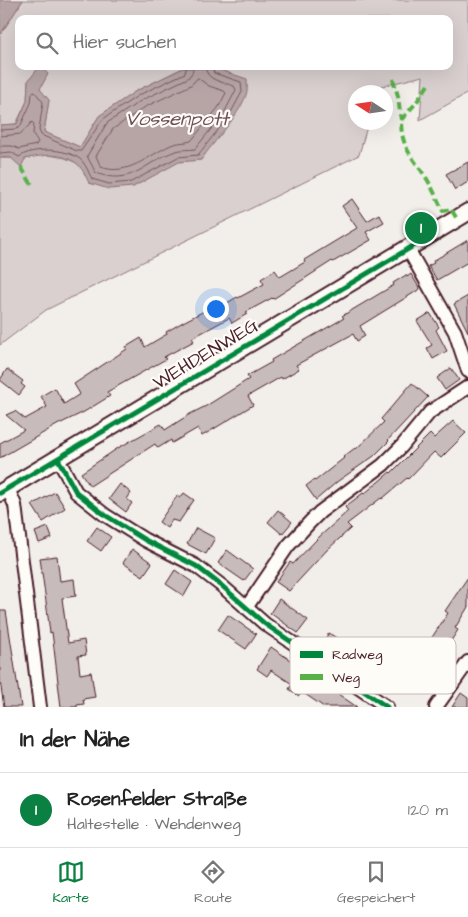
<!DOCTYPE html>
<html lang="de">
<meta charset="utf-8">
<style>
body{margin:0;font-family:"Architects Daughter",sans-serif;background:#f2f2f2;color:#222}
.compass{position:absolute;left:348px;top:85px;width:45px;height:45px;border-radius:50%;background:#fff;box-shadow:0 5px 20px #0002;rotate:282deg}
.you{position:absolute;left:215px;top:308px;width:18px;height:18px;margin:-12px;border:4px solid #fff;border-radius:50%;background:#1a73e8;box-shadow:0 0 0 8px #1a73e833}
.badge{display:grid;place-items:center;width:32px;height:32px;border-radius:50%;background:#0b8043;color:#fff;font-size:16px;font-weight:700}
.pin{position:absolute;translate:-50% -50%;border:2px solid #fff;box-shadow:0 1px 5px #0006}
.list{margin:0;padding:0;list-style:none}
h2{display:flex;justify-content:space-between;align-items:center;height:65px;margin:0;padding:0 20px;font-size:21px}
h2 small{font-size:16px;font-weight:400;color:#767676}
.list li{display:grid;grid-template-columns:32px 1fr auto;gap:15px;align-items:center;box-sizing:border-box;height:75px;padding:0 20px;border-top:1px solid #e0e0e0}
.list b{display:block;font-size:19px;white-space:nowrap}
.list p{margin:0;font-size:16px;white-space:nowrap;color:#767676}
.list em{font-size:16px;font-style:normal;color:#767676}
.icon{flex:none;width:28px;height:28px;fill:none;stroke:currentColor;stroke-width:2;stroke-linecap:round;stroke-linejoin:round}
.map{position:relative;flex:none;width:468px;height:707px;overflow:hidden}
.search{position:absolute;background:#fff;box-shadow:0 5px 20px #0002;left:15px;right:15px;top:15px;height:55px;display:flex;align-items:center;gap:12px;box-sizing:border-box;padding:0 18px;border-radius:10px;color:#767676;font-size:19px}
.sheet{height:140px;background:#fff}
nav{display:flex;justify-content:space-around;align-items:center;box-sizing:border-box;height:70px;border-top:1px solid #e0e0e0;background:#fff;font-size:14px;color:#767676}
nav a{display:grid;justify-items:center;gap:2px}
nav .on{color:#0b8043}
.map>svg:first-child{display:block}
.green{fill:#d9d0cf;stroke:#92787d;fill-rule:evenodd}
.water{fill:#b7a5a6;stroke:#8b6f75}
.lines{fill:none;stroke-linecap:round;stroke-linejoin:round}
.shore{stroke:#76555c;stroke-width:1}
.building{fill:#c8bbbb;stroke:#4a1f2b}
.minor-casing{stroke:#4a1f2b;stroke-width:16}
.major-casing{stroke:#4a1f2b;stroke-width:20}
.minor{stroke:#fdfcf7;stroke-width:12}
.major{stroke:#fdfcf7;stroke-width:16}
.quiet{stroke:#57b146;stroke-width:4;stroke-dasharray:8 4;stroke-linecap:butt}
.cycleway-casing{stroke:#fdfcf7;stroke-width:8}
.cycleway{stroke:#00873e;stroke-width:5}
.labels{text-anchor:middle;stroke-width:4.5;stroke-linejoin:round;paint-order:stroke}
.street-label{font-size:19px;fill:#4a1f2b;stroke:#fdfcf7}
.water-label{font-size:20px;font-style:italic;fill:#704e56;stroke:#fdfcf7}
.key{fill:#fdfcf7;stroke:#c7baba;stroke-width:1}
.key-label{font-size:14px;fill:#4a1f2b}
</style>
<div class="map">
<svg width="468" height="707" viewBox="0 0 468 707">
<rect width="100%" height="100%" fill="#f2efeb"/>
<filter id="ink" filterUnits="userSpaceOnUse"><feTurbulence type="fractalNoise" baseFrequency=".02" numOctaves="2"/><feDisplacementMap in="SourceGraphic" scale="10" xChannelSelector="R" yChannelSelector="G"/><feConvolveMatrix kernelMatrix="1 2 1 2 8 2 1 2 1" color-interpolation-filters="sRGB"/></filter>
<g filter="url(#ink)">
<path class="green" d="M23,0H468V93L420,120L423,76L378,87L376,92H356V122L368,123L359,155L46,310L0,345V158L25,159L44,154L65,158L133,187L179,161L201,160L215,139L183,68L136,91L99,116L80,147L44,132L49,100L28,81L27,101L16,124L0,125V35ZM19,19H449V66H19Z"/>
<path class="water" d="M0,0H23L0,35Z
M40,66L48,74L40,89L49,100L44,132L80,147L99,116L136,91L183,68L217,69L247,79C247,84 248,90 246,95C239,116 214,141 201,160L179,162L133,187L109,189L89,183C86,177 82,167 76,163C62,152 41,155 25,159L21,167L10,157L0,158V125L17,124L27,101L28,81Z"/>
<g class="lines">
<path class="shore" d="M194,66L192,73L188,78L142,100L107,123L87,156L96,173C133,187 145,161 176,151C182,149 189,150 195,149L224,113L236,90L234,86C223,82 206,81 205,66
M198,78L209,86L224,91L226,93L218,108L191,141C185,143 177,142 171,145C149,155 127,177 101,167L96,156L113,129L145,107L191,85Z
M0,130L16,129L20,127L31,103L32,93L35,92L43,102L39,130L41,135L77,151H81L103,119L139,95L185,73L187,66
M0,136L21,134L32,122L34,124L33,134L38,142L36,145L19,149L12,146H0
M0,153L11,152L19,157C33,147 65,148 80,159C85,163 89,173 92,179L109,184L131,182L178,157L198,155L229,116L242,92L241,82L214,73L211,66"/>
</g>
<path class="building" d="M468,162V182L455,190L446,174Z
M352,199L367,221L379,214L384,222L366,232L371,240L333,262L332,261L273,299L272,298L246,312L247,314L232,323L229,318L192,338L194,341L164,357L166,359L107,392L110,396L84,412L57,425L0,458V443L24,430L6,415L15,411L25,419L47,407L41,396L55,388L64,404L80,394L74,384L127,349L126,347L141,338L145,347L167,334L166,332L183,322L208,309L210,313L237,297L238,298L264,284L261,279L275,270L280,277L305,262L304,260L357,228L342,206Z
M468,240V262L437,280L428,266L434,263L433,261Z
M411,274L420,289L360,326L365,336L357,341L353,334L296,365L299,369L282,379L281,377L248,396L253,405L217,427L202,436L198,428L172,443L171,440L158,448L155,444L90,486L81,473L118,448L161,424L165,430L190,414L206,406L249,379L247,376L272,362L271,360L344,318L342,316L389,288L394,285L393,283L406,275L407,277Z
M468,296V332L454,304Z
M430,313L439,327L436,330L447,351L433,359L427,348L432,345L417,321Z
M451,368L459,380L445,390L437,378Z
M7,369L23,381L21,384L25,387L19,395L0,380Z
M412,383L428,397L388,440L389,441L374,456L338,481L316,500L306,486L314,480L315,481L344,458L343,457L355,448L356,449L384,422L381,419Z
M453,421L466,433L441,458L434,452L408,479L407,478L382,499L381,498L347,524L351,528L327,550L289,591L276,582L290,562L293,564L318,538L348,511L345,507L363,493L364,494L390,472L391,473L430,434L434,438Z
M120,484L131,493L127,499L132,503L126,512L109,499Z
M55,492L65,508L43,522L32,505Z
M184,493L194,500L179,522L172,520L167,528L159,522L177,496L180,498Z
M278,510L292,522L282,534L268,522Z
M48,527L52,538L39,543L35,532Z
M97,527L111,537L101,551L87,541Z
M196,528L215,538L206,554L187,544Z
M132,549L152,563L143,576L123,563Z
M227,550L253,569L244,581L218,563Z
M57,556L60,581L74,579L76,596L62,598L68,643L84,640L86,655L78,656L80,674L91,672L95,697L83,699L84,704L77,705V707H61L52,632L50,633L47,609L40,558Z
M175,570L192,582L184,596L166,584Z
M468,577V607L455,628L458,630L436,664L443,669L434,683L405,664L414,650L421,654L448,613L445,611Z
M279,599L308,620L298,633L270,613Z
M0,611H6L21,707H4L0,681Z
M228,615L256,634L246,649L218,630Z
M329,633L366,658L370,652L386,660L374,677L346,657L342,661L320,646Z
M271,647L293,662V663L357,707H324L302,692L299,696L289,689L292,684L271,670L267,676L257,669Z
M461,693L468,698V707H452Z"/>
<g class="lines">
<defs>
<path id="minor" d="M408,249L455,332L468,371
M58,459L76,492L105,515L145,540L196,566L222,586L265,624L387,707
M8,489L15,505L40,707
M246,608L288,546L310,522L320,512L383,465L402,446L430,412L468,387
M436,707L468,662"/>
<path id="major" d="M0,493L468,212"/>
</defs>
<use href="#minor" class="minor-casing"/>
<use href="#major" class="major-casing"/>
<use href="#minor" class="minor"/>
<use href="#major" class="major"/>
<path class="quiet" d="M393,79L398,96L401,120
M428,85L416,103L401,120C401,149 413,157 427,179C433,189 438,201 443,211L451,209L457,219
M21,167L32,185"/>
<defs>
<path id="cycleway" d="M58,459L76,492L105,515L145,540L196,566L222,586L265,624L387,707
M0,493L425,239"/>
</defs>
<use href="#cycleway" class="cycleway-casing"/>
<use href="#cycleway" class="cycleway"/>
</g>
</g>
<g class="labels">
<g class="street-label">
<text transform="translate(205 353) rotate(-31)" y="7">WEHDENWEG</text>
</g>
<g class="water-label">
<text x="177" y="125">Vossenpott</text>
</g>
</g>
<rect x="290" y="637" width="166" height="57" rx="8" class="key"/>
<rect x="300" y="651" width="23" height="7" fill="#00873e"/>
<rect x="300" y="674" width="23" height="6" fill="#57b146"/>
<g class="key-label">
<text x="332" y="659">Radweg</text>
<text x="332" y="682">Weg</text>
</g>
</svg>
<svg class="compass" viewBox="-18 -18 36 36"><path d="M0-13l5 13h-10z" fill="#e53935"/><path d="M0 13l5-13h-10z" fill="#767676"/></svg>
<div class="you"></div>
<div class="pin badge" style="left:421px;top:228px">1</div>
<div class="search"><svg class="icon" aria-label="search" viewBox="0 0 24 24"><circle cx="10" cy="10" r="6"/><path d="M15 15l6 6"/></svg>Hier suchen</div>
</div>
<section class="sheet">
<h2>In der Nähe<small></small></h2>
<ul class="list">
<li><span class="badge">1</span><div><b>Rosenfelder Straße</b><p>Haltestelle · Wehdenweg</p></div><em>120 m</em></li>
</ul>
</section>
<nav>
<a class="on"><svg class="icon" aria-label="map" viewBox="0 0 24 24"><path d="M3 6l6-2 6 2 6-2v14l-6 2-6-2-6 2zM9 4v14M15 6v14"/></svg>Karte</a>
<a><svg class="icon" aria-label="directions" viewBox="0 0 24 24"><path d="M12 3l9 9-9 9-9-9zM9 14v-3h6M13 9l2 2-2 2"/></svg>Route</a>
<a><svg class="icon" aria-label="saved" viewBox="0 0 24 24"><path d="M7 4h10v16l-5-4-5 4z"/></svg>Gespeichert</a>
</nav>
